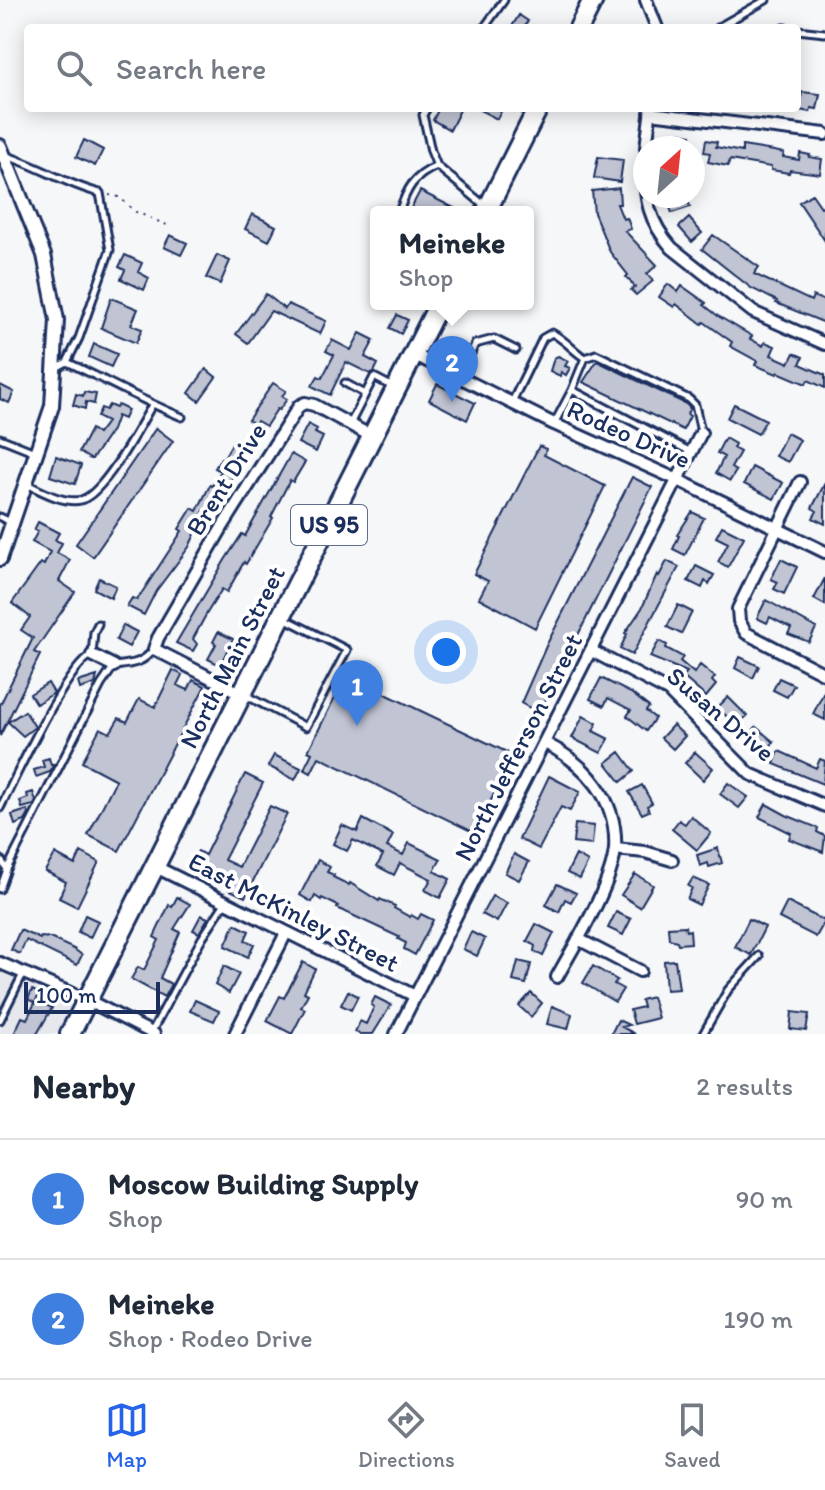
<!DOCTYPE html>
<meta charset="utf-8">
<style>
body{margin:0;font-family:Itim,sans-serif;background:#f2f2f3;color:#1f2937}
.compass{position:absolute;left:633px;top:136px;width:72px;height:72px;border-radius:50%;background:#fff;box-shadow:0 4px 20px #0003;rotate:27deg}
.scale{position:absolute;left:24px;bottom:20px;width:136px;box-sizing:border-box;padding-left:8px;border:4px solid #1b2f5e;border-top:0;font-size:22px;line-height:28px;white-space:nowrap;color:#1b2f5e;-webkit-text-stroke:6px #fff;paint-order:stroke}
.you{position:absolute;left:446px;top:652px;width:28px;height:28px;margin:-20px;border:6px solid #fff;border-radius:50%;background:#1a73e8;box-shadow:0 0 0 12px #1a73e833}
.badge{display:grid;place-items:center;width:52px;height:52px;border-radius:50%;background:#2563eb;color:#fff;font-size:26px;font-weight:700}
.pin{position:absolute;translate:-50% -66px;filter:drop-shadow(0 2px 4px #0008)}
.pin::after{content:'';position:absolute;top:42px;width:28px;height:24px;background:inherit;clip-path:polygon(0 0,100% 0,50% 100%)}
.popup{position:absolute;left:370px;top:206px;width:164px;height:104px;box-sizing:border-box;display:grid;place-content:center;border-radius:8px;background:#fff;filter:drop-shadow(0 2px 6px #0005);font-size:26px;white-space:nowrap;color:#747a83}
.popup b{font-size:30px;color:#1f2937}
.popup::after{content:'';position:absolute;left:50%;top:100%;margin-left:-16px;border:16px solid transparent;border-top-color:#fff}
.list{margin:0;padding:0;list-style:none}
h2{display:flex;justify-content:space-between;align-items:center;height:104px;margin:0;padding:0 32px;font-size:34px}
h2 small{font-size:26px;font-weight:400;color:#747a83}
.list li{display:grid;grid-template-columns:52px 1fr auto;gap:24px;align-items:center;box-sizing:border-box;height:120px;padding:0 32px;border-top:2px solid #e0e1e3}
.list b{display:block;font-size:30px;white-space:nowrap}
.list p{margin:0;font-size:26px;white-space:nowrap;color:#747a83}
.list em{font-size:26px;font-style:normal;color:#747a83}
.icon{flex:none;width:44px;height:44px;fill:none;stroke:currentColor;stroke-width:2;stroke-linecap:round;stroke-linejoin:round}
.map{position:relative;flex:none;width:825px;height:1034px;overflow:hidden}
.search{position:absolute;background:#fff;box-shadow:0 4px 20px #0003;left:24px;right:24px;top:24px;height:88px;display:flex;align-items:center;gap:20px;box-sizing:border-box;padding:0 28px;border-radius:8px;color:#747a83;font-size:30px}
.sheet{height:344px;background:#fff}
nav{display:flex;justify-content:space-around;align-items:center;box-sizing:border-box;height:112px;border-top:2px solid #e0e1e3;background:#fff;font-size:22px;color:#747a83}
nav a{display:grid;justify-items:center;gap:4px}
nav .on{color:#2563eb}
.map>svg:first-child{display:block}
.built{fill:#e6e8ee}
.building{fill:#c0c4d3;stroke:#1b2f5e;stroke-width:2}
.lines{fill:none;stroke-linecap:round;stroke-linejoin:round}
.service-casing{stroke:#1b2f5e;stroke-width:11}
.minor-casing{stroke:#1b2f5e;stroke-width:16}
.tertiary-casing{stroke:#1b2f5e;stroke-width:18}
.trunk-casing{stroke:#1b2f5e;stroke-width:24}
.path{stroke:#1b2f5e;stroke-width:2;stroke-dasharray:2 6;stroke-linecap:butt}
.service{stroke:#fff;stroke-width:5}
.minor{stroke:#fff;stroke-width:10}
.tertiary{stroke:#fff;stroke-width:12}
.trunk{stroke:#fff;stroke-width:18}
.labels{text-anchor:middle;stroke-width:8;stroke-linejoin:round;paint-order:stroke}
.shield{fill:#fff;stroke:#5f6d8e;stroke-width:2}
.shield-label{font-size:24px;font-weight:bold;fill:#1b2f5e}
.street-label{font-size:26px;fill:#1b2f5e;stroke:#fff}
</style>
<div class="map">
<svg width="825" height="1034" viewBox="0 0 825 1034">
<rect width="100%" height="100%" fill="#f6f7f9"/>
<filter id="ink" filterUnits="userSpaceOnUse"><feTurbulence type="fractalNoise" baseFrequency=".0125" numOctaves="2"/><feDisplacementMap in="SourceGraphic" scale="16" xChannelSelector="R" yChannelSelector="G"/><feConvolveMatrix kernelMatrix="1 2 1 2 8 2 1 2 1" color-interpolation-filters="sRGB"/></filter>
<g filter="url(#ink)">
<path class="built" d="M0,972L73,1004L57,1034H0Z"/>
<path class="building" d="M519,15L528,21L523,28H511Z
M802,92L820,94L817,109L811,108L810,112L799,110Z
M439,108H461L450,130L433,120Z
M476,108H503L497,119Z
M675,132L691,135L689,148H672Z
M84,140L103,150L95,166L76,157Z
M706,140L717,142L716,147L742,152V146L774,151L784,153L783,157L799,160L800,153L810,155L809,157L822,159L820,174L790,170L789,173L771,170V167L730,160L728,166L708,162L710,153L704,152Z
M598,157L623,160L620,182L594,178Z
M619,188L620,204H617L623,219L627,218L631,229L625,231L657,265L647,274L653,281L636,295L631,290L635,287L626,277L628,275L610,252L594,213L592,191Z
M420,191L462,212H409Z
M812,194L821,207L825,205V241L799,202Z
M674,196H680L682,202L688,200L690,207L672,213L667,199Z
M252,214L276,226L269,241L245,229Z
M689,218L702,233L692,242L679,227Z
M170,235L187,243L181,255L164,247Z
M713,235L759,267L754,274L811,301L813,296L825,301V323L776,303L777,301L751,288L702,249Z
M125,255L142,263L138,272L149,278L144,290L121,279L125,270L119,267Z
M217,255L230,261L220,284L206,278Z
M668,284L678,292L682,286L706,303L704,305L718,316L752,336L750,339L763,346L765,342L775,346L771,355L789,363L794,353L803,357L800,364L825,375V388L808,380L806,384L778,372L777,374L755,365L757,361L730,346L732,342L704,322L702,324L676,304L674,307L659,297Z
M266,294L285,309L288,304L326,321L320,334L271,311L248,343L236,334Z
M111,298L138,309L131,325L142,329L136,343L101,328Z
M397,315L408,320L401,334L390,328Z
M360,333L374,340L365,357L378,364L374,372L370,374L346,362L330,395L312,386L318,376L322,378L334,355L326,351L332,340L351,350Z
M94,344L117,354L111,367L89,357Z
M558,356L568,361L565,366L570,368L566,375L561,372L560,376L550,371L554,358Z
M597,361L686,404L690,408L687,414L690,416L683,430L583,382Z
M206,369L216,377L199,401L189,393Z
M273,383L286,391L282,396L287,399L279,410L277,409L266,426L257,421L255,424L248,420Z
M437,384L475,403L467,420L429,400Z
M0,385L14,392L9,403L0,399Z
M84,392L96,394L94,404L86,402L85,409L73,405L76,394L83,396Z
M734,404L766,420L758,434L727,418Z
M109,405L116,408L118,405L128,410L124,419L117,416L112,430L92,459H90L79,452L91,429L98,434L107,422L97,417L101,408L106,410Z
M308,424L317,429L315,433L323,437L316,452L298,443Z
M156,428L173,441L93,557L76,544Z
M787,433L800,440L788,462L775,456Z
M245,436L256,442L225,488L211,515L204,511L195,526L198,528L189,547L156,591L144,615L127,606L132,598L137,600L141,594L182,531L179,529L192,508L197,511L210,485L212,486L221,471L215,468L221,458L223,459L234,440L241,444Z
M725,438L735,444L733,448L740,452L731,468L736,471L730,481L716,473L724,457L717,453Z
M539,446L546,449L544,455L605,486L535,628L479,598L488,581L474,574Z
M291,454L305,462L293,482L290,480L271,517L273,518L246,564L244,562L227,592L222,589L207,613L193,639L197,644L193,651L176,643L225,560L242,534L245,536Z
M56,456L81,465L75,484L50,476Z
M752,467L783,483L774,499L744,484Z
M632,477L652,487L539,713L521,703L547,644Z
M825,483V524L813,518L817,511L812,508Z
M692,512L704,518L685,555L673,549L679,536L677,535Z
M38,522L59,533L55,540L62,543L57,553L70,560L59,581L75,592L34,652L40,655L0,736V705L33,638L21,630L30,617L12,603L41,563L44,565L50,552L32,542L38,531L34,530Z
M722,526L744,537L728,567L718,562L728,543L716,537Z
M781,559L797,567L784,594L774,589L778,582L771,579Z
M667,561L679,567L632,655L620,649L627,634L625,633L642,608L657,574L659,576Z
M696,566L714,575L709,584L705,581L702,588L688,581Z
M99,578L116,586L111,598L94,589Z
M825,578V605L814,599Z
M766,600L816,628L809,642L788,634L791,628L770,617L767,623L757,618Z
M678,605L692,612L681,634L667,627Z
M123,625L137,632L129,647L116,640Z
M218,632L233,639L220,665L208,659L216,644L213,642Z
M438,639L456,647L447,667L429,658Z
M659,641L667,645L666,648L683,657L680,661L694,673L700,665L715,677L712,681L716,685L706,697L683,677L687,672L650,657Z
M740,657L759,666L753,678L735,668Z
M173,670L182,675L177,685L188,690L193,680L205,686L119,851L88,835L116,780L82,762L100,728L110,733L119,718L127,722L139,699L155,707Z
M346,675L513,755L475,833L319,757L311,773L304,769L312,753L308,751Z
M97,676L95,684L80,689L78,682Z
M601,678L631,693L649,707L646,711L655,718L646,731L627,716L631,710L608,698L604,706L590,699Z
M779,678L794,685L787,697L773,690Z
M48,683L54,693L36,704L30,694Z
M825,690V720L813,714Z
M728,697L747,716L733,729L726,722L729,719L718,707Z
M25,711L35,727L23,736L8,722Z
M583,716L597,723L593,731L609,739L601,753L572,738Z
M673,725L685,736L673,749L661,738Z
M756,727L774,742L762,756L744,741Z
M779,751L816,768L820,759L825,761L823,784L774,764Z
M620,752L634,771L621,782L606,763Z
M695,752L713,768L703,780L685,763Z
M274,755L301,768L295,780L268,766Z
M49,758L51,765L54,764L50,772L36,777L34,770L44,767L42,760Z
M245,774L263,783L224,860L239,867L270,806L287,814L245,897L228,889L230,884L216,877L213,881L196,873L201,862L194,858L198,851L205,855Z
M549,776L580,792L570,811L561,807L539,849L519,839Z
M728,783L748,797L739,808L720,794Z
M642,785L652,803L647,806L649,811L642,814L629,792Z
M33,792L36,801L34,805L22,808L20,801L28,798L27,794Z
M766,804L786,815L818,828L817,832L825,836L823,852L789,839L791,833L759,817Z
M27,810L29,814L25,821L15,825L12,815Z
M691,816L711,833L697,850L672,829L679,820L685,824Z
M363,819L393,835L387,847L403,855L409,843L441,859L434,871L450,879L440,898L425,890L431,879L400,863L394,875L377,866L383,855L353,840L347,851L333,844L342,825L357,832Z
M575,824L594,826L592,845L573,843Z
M718,848L722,863L709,867L708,863L700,866L697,855Z
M81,852L99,862L77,907L59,898L66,882L45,871L55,854L75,865Z
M514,854L529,862L519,880L505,873Z
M576,855L588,862L580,879L567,873Z
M318,860L330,867L327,872L334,875L333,877L349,885L350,883L379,901L380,899L395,906L394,908L410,917L411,915L418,919L421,914L433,920L415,955L404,949L406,943L398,939L399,937L337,908L338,906L322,898L321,900L315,896L312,902L300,895Z
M635,874L653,885L640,907L621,895Z
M693,878L709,885L699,905L687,899L692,888L688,886Z
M557,884L576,893L571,902L565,899L559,912L546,905Z
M492,896L507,903L497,922L482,914Z
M177,897L190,904L174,929L180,932L160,978L171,984L164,997L131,979L138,967L144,970L159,940L154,937L169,905L172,907Z
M787,902L825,921L816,937L779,918Z
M616,912L631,919L623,935L608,928Z
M85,915L98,921L90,938L78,932Z
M201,915L208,918L199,933L193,930Z
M749,919L765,927L751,955L735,947Z
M235,924L249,931L245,940L254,944L248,957L225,946Z
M536,924L554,933L543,956L534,951L535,946L527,941Z
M685,926L686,931L690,930L691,943L678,944L677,941L669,939L668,927Z
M20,930L40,939L41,937L50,938L74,949L82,955L77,965L26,940L20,954L11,950Z
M471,932L485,939L477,956L463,949Z
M675,960L679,989L666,990L664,961Z
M518,961L531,964L526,984L513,981Z
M303,962L315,969L304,992L308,994L301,1007L305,1009L292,1034L267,1021L280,996L284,998Z
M224,966L239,974L229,993L215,985Z
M593,966L617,980L614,984L623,989L615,1002L583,983Z
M32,990L40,994L36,1000L52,1008L37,1034H14L22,1017L27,1019L35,1003L28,999Z
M348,991L358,996L351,1010L341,1005Z
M531,993L542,1003L531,1017L519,1006Z
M375,997L391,1005L373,1034H360L355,1032L360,1021L366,1024L374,1007L371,1005Z
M652,997L658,1018L634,1024L630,1010L643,1007L641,1000Z
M195,1000L219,1011L214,1021L190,1011Z
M552,1006L572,1014L568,1029L547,1024Z
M792,1012L809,1014L806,1031L790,1029Z
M618,1020L629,1025L622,1027L635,1034H611Z"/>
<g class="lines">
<defs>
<path id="service" d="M484,28L504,0
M717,28L766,0
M783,28H786
M797,30L825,33
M4,155C37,165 67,185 100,193L110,250L79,338L67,362L56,368
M437,166L484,205
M399,212C407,189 413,176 437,166L431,151L423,115L427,108
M67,362C105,380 143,401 182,417
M461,376L475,344L494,339L516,350
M345,383L365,394
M572,390L585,358
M512,402L543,338L552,333C568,342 572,350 585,358L596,354L689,399L695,405L701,432
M350,424L374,377L393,387
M554,424L572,390L691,452
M0,438L35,452
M27,484C41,491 64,504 81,500C104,494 140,426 152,405
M0,517L11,522
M247,696L306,727L347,650L286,619
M0,808C15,779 67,665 92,655L94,632L98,624
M0,859L7,869
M0,889L7,869L101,685L114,666C131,664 142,664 153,650
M0,1020L23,974
M151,1033L202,938L225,903
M703,1034L728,990L759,956"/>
<path id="minor" d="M646,0L657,28
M650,113L825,134
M646,148L651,108
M645,163C644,198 649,222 672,248L753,312L825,344
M415,355L554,424L678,480L825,552
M800,482L738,609L739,621L746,633L825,674
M592,651L668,691L750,774L825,806
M92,655L114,666
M242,694L154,649L158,638L223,526L299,406L305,403L314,405L373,437
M545,743C586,764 618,799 615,849C612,885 575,944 557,977
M615,849L645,852L672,860
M154,866L415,996
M578,939L640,971
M0,963L87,1000L154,1034
M235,1034L286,933
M396,1034L701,433"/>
<path id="tertiary" d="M0,146L44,255L57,320L52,406L0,559"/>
<path id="trunk" d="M579,28L593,0
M486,212L538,108
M70,1034L439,304"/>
</defs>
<use href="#service" class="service-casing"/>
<use href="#minor" class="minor-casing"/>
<use href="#tertiary" class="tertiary-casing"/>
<use href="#trunk" class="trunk-casing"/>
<path class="path" d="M109,195L119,197L136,212L169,226"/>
<use href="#service" class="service"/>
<use href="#minor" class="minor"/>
<use href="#tertiary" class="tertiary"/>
<use href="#trunk" class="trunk"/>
</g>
</g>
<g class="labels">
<rect class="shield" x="291" y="505" width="76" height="40" rx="6"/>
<g class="shield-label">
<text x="329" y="533">US 95</text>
</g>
<g class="street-label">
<text transform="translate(629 434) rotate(24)" y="9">Rodeo Drive</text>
<text transform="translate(226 479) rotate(-58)" y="9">Brent Drive</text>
<text transform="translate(232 657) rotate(-63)" y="9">North Main Street</text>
<text transform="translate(721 714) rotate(40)" y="9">Susan Drive</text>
<text transform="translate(518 747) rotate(-63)" y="9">North Jefferson Street</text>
<text transform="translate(294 912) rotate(27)" y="9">East McKinley Street</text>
</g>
</g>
</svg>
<svg class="compass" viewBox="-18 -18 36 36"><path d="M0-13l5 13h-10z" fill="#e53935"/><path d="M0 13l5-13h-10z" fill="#747a83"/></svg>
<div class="scale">100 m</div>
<div class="you"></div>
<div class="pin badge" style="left:357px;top:726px;background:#3f7fe0">1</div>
<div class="pin badge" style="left:452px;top:402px;background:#3f7fe0">2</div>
<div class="popup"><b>Meineke</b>Shop</div>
<div class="search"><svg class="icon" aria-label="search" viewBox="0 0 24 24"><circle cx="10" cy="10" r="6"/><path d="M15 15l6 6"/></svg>Search here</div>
</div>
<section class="sheet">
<h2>Nearby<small>2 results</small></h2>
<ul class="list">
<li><span class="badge" style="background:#3f7fe0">1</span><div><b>Moscow Building Supply</b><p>Shop</p></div><em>90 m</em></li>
<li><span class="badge" style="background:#3f7fe0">2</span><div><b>Meineke</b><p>Shop · Rodeo Drive</p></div><em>190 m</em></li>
</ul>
</section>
<nav>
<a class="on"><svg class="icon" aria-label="map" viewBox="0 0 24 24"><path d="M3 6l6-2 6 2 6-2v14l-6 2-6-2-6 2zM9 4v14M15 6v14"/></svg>Map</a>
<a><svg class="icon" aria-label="directions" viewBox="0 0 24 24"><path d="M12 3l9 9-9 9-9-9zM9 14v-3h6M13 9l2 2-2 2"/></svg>Directions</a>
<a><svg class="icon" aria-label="saved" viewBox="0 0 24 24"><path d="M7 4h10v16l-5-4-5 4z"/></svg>Saved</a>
</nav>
